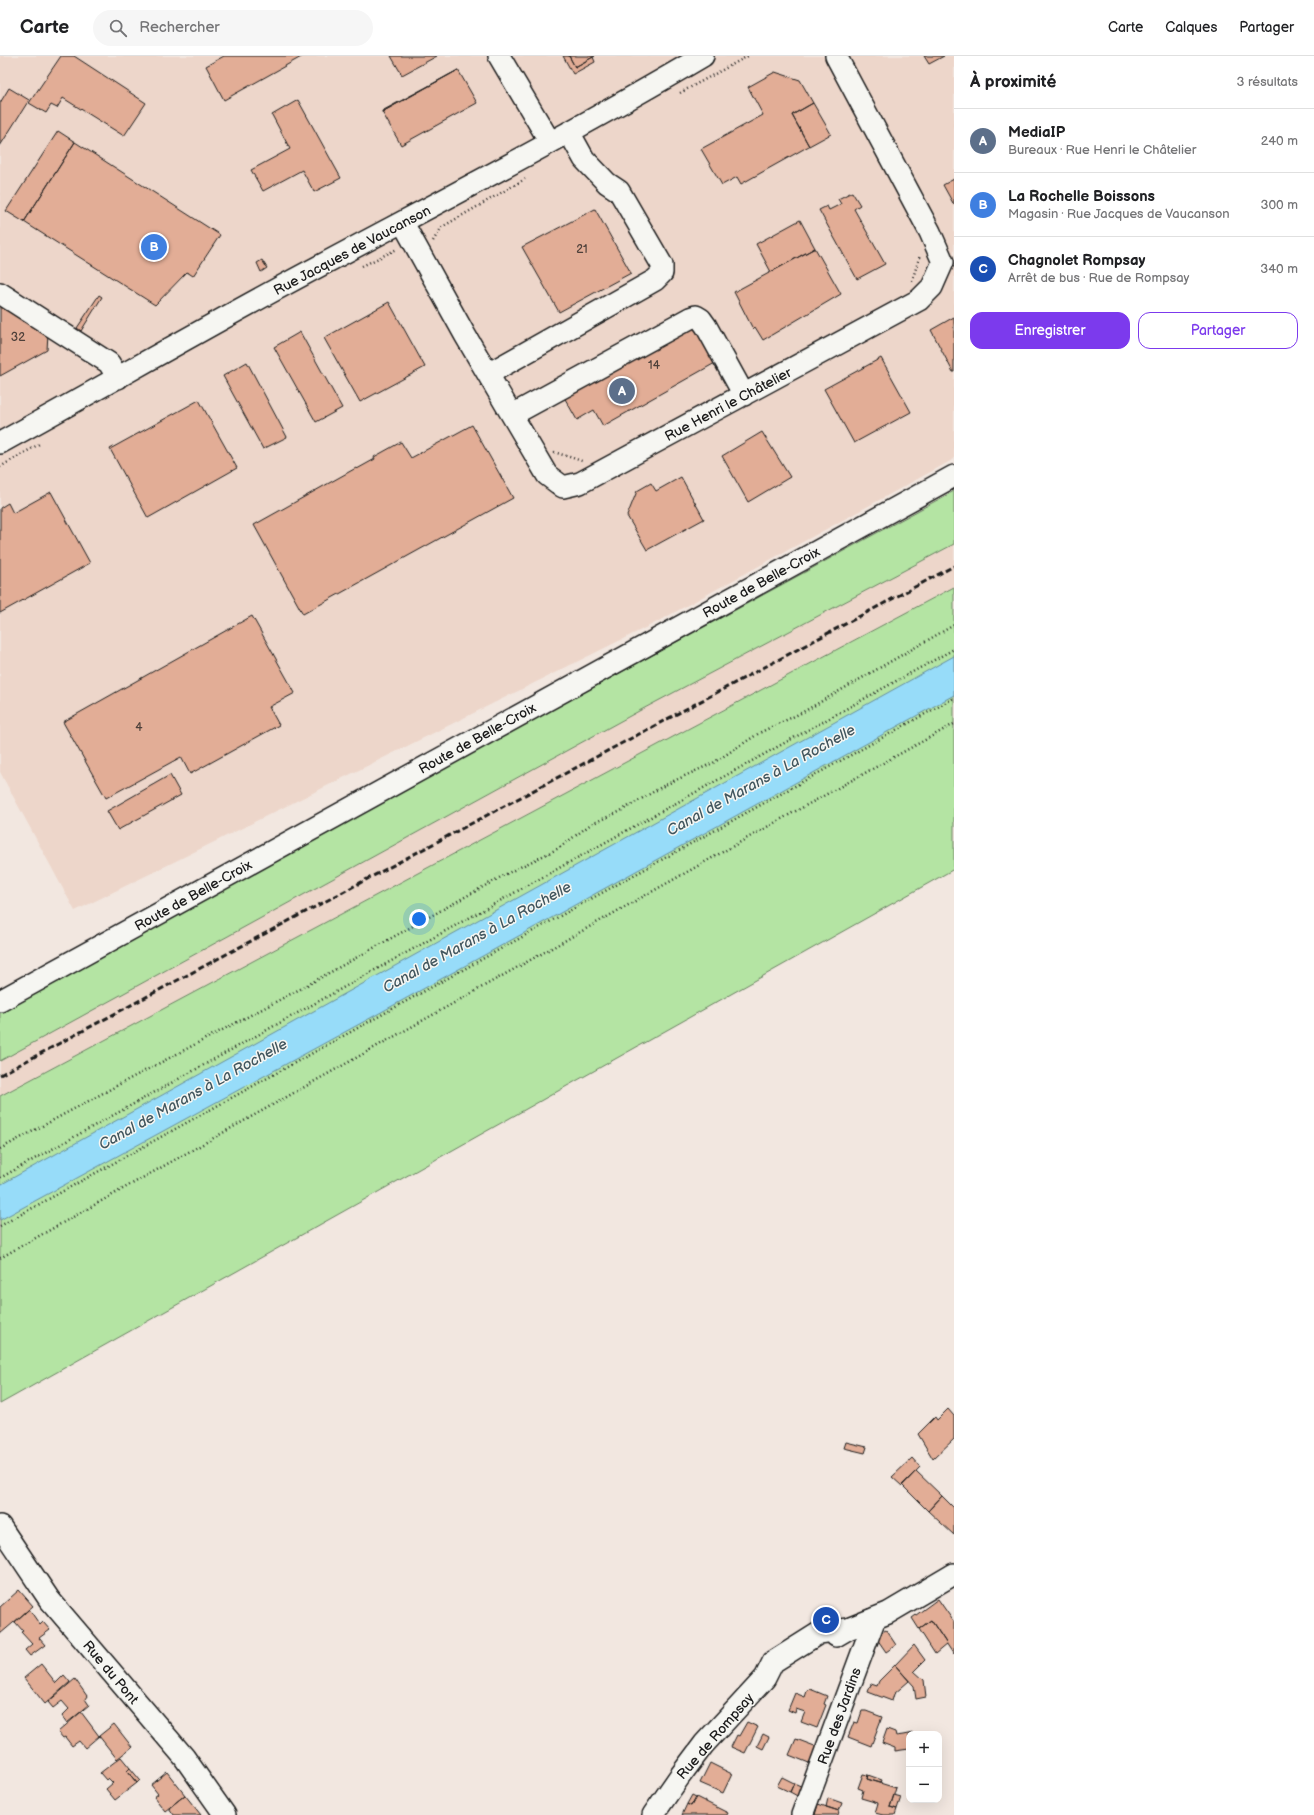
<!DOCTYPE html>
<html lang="fr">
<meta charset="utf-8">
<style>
body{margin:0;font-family:"Balsamiq Sans",sans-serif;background:#f6f6f6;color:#202124}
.controls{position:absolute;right:12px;bottom:12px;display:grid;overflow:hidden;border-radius:8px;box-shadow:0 4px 16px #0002}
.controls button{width:36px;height:36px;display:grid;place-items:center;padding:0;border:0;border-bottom:1px solid #e0e0e0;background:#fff;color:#202124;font:20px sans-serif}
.you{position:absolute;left:419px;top:863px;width:14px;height:14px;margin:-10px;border:3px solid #fff;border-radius:50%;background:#1a73e8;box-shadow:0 0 0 6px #1a73e833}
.badge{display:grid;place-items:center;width:26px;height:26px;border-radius:50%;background:#7c3aed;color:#fff;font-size:13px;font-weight:700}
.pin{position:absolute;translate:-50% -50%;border:2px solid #fff;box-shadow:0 1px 4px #0006}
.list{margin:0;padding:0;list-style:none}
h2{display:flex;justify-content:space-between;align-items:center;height:52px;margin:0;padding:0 16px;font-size:17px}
h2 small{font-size:13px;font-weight:400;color:#757577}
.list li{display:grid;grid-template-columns:26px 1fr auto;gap:12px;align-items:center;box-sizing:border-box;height:64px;padding:0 16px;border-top:1px solid #e0e0e0}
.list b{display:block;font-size:15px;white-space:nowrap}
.list p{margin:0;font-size:13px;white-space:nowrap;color:#757577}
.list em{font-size:13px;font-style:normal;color:#757577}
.actions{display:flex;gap:8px;padding:12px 16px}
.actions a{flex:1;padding:9px 0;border:1px solid #7c3aed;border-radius:12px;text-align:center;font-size:14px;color:#7c3aed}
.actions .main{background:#7c3aed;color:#fff}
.icon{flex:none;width:22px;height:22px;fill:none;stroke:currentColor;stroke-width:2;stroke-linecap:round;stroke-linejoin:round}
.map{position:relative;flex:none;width:954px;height:1759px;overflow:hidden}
header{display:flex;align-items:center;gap:24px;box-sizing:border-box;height:56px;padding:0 20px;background:#fff;border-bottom:1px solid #e0e0e0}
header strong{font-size:19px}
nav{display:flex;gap:22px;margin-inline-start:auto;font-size:14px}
.search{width:280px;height:36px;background:#f6f6f6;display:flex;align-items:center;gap:10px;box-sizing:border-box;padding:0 14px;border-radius:22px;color:#757577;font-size:15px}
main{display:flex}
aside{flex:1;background:#fff}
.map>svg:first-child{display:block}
.built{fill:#edd6ca}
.green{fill:#b4e4a3;stroke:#688060}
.water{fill:#97dcf9;stroke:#668fa1}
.building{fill:#e2ad96;stroke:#1c1c1c}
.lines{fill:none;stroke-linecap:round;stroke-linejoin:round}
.minor-casing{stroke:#1c1c1c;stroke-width:24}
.path{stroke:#1c1c1c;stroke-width:2.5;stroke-dasharray:1 3;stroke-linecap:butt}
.minor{stroke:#f6f6f2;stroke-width:21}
.rail{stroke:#1c1c1c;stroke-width:3;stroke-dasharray:6 3;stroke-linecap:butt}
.labels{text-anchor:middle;stroke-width:3;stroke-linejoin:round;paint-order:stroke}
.number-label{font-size:12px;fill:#4e403a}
.street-label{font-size:14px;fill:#1c1c1c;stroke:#f6f6f2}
.water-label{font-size:15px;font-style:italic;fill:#41565e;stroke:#f6f6f2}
</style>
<header>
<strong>Carte</strong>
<div class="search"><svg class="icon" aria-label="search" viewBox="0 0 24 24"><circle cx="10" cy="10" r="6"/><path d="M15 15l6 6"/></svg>Rechercher</div>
<nav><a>Carte</a><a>Calques</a><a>Partager</a></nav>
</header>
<main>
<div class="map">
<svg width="954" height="1759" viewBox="0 0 954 1759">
<rect width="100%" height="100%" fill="#f2e7e0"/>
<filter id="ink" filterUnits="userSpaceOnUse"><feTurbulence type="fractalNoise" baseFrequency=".025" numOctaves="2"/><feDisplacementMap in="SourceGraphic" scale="8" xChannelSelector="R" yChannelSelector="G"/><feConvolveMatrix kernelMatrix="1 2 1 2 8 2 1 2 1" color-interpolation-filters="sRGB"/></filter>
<g filter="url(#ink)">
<path class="built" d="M0,0H954V403L655,567L75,855L0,716Z
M954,488V531L0,1040V1005L639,655Z"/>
<path class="green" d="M954,435V488L639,655L0,1005V954Z
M954,531V813L0,1348V1040Z"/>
<path class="water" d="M954,600V639L376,959L0,1164V1129Z"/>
<path class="building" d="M61,0H74L146,47L124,80L63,42L57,52L51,49L46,57L29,47Z
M224,0H303L224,44L206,10Z
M391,0H437L402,19Z
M563,0H569L575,11L593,1L595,6L573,18Z
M569,0H595L575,11Z
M924,0H944L929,8Z
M458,14L477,47L401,89L382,56Z
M458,14L382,56V55Z
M775,16L800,24L813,47L792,59L809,90L741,128L737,121L722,129L701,93L763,59L748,31Z
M9,32L29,44L0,90V47Z
M298,44L341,122L314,136L302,114L263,135L251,114L290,93L272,59Z
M813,47L831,78L809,90L792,59Z
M58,75L75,86L24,166L6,155Z
M75,86L220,179L193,220L187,216L155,249L24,166Z
M954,123V149L943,129Z
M852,136L860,149L854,153L885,208L857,223L819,154L827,150L829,154L841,148L838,143Z
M595,153L631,217L559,256L522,191Z
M800,164L815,192L771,216L756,188Z
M815,192L841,238L763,284L755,271L753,273L734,236Z
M262,204L267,212L261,216L257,207Z
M99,239L102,241L81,275L77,272Z
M389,246L425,311L360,346L324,282Z
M0,247L48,277L47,294L0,320Z
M954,261V316H953L931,274Z
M695,270L715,307L603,370L594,354L577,364L564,341Z
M300,276L342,352L316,366L274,291Z
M881,302L911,356L854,387L824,333Z
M247,306L287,381L263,393L223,320Z
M199,344L237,412L148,462L110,393Z
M472,369L513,442L303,558L254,469L356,412L357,413L375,403L374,401L401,386L411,402Z
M762,376L790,421L748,446L722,400Z
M681,421L704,463L647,494L627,460L637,435L651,427L656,435Z
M51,436L90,507L0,557V452L8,447L13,457Z
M252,560L295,637L269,651L279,669L190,718L181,701L106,742L63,666Z
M170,719L181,739L118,774L107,755Z
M948,1353L954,1360V1383L933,1403L918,1378L935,1361L937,1364Z
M846,1386L867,1391L865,1397L844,1392Z
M912,1402L920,1411L902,1430L892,1421Z
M916,1415L942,1440L928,1455L902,1429Z
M942,1440L954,1452V1479L928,1455Z
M19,1534L33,1550L0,1578V1551Z
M938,1543L954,1566V1599L931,1564L919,1573L912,1562Z
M29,1553L40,1569L43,1566L50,1574L39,1582L45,1589L30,1600L25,1594L32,1588L21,1576L23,1575L15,1566Z
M931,1564L947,1588L935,1598L919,1573Z
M886,1574L896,1589L886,1596L875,1580Z
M914,1589L925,1604L914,1615L924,1624L926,1641L916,1643L914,1630L895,1609Z
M41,1608L56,1627L64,1619L70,1626L45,1648L24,1622Z
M895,1609L909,1625L894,1638L892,1645L868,1636L871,1628L877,1630L879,1625Z
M75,1623L87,1640L85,1643L89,1649L67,1667L62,1660L69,1653L62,1645L53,1652L48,1646Z
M810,1633L827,1640L824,1648L826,1649L817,1672L801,1666L805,1656L796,1653L795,1657L788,1654L795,1637L805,1641L807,1635Z
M862,1655H866L882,1661L871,1690L848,1681L854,1666L858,1667Z
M81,1656L99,1680L85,1692L79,1685L72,1690L65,1681L63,1682L58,1676Z
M747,1666L758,1671L745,1697L731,1691L737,1679L739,1680Z
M114,1668L132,1691L117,1703L99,1680Z
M887,1673L895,1676L896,1680L903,1679L913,1677L909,1678V1693L895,1695V1692L882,1687Z
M763,1678L769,1681L763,1693L757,1690Z
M796,1683L820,1692L814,1709L789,1699Z
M121,1701L130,1712L127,1715L137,1727L115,1744L106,1733L113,1727L108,1722L106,1724L100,1717Z
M710,1707L732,1718L723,1737L700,1727Z
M130,1712L140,1724L137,1727L127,1715Z
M167,1716L185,1739L165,1755L154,1741L158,1738L151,1729Z
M863,1718L868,1719L867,1723L896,1732L890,1751L897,1753L895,1759H883L875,1757L878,1747L861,1742L863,1734L858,1732Z
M868,1719L882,1724L881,1727L867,1723Z
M782,1721L794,1727L790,1736L777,1730Z
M794,1727L805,1732L801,1742L790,1736Z
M185,1739L201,1759H174L169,1752Z
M692,1739L696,1741L691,1750L687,1748Z
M894,1739L901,1741L897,1753L890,1751Z
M696,1741L728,1757L727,1759H682L687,1748L691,1750Z
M828,1742L842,1747L839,1755L826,1751Z
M818,1748L839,1755L838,1759H815Z"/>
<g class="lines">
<defs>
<path id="minor" d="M499,0L550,86
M403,167L465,279L547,419L563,431L580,427L919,244L932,231L943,206L930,176L836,0
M0,237L109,307L118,322
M488,318L655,224L662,217V209L619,135L607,127L584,103L569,76
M512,359L690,262L696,260L701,263L706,270L744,339
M0,387C95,335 190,280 286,228C425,153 566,81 703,0
M0,945L954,420
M0,1470L49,1543L184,1701L225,1759
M836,1580L848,1573L888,1557L954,1518
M653,1759L680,1720L704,1688L765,1622L773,1606L819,1577L848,1573
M802,1759L875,1562"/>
</defs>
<use href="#minor" class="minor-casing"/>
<path class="path" d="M680,37L748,0
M433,185L442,171L525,123
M362,210L397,193
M912,225L920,199
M554,396L582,405
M0,411L41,387
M0,1093L118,1029L302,932L508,817L559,792L591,768L619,756L665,729L713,707L761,676L803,656L954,569
M0,1122L954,593
M0,1170L954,642
M0,1202L776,766L954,668"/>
<use href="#minor" class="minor"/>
<path class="rail" d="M0,1019L954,510"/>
</g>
</g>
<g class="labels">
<g class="number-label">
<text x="582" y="197">21</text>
<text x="18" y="285">32</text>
<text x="654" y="313">14</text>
<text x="139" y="675">4</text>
</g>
<g class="street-label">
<text transform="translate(352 194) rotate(-28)" y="5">Rue Jacques de Vaucanson</text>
<text transform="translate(728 348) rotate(-28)" y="5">Rue Henri le Châtelier</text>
<text transform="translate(761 526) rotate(-29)" y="5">Route de Belle-Croix</text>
<text transform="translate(477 682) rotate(-29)" y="5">Route de Belle-Croix</text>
<text transform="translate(193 839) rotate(-29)" y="5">Route de Belle-Croix</text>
<text transform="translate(111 1616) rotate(50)" y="5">Rue du Pont</text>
<text transform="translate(839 1660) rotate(-70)" y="5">Rue des Jardins</text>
<text transform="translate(715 1680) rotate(-49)" y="5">Rue de Rompsay</text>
</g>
<g class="water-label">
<text transform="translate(761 724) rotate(-29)" y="5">Canal de Marans à La Rochelle</text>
<text transform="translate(477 881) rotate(-29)" y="5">Canal de Marans à La Rochelle</text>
<text transform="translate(193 1038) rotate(-29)" y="5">Canal de Marans à La Rochelle</text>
</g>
</g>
</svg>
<div class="controls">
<button>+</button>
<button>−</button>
</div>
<div class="you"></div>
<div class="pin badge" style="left:622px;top:335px;background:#5c6f8a">A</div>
<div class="pin badge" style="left:154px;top:191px;background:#3f7fe0">B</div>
<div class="pin badge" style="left:826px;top:1564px;background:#1a4fb4">C</div>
</div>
<aside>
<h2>À proximité<small>3 résultats</small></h2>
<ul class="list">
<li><span class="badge" style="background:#5c6f8a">A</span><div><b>MediaIP</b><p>Bureaux · Rue Henri le Châtelier</p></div><em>240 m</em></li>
<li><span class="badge" style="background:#3f7fe0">B</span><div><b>La Rochelle Boissons</b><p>Magasin · Rue Jacques de Vaucanson</p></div><em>300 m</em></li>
<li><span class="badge" style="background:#1a4fb4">C</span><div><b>Chagnolet Rompsay</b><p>Arrêt de bus · Rue de Rompsay</p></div><em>340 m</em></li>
</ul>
<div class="actions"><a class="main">Enregistrer</a><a>Partager</a></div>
</aside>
</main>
